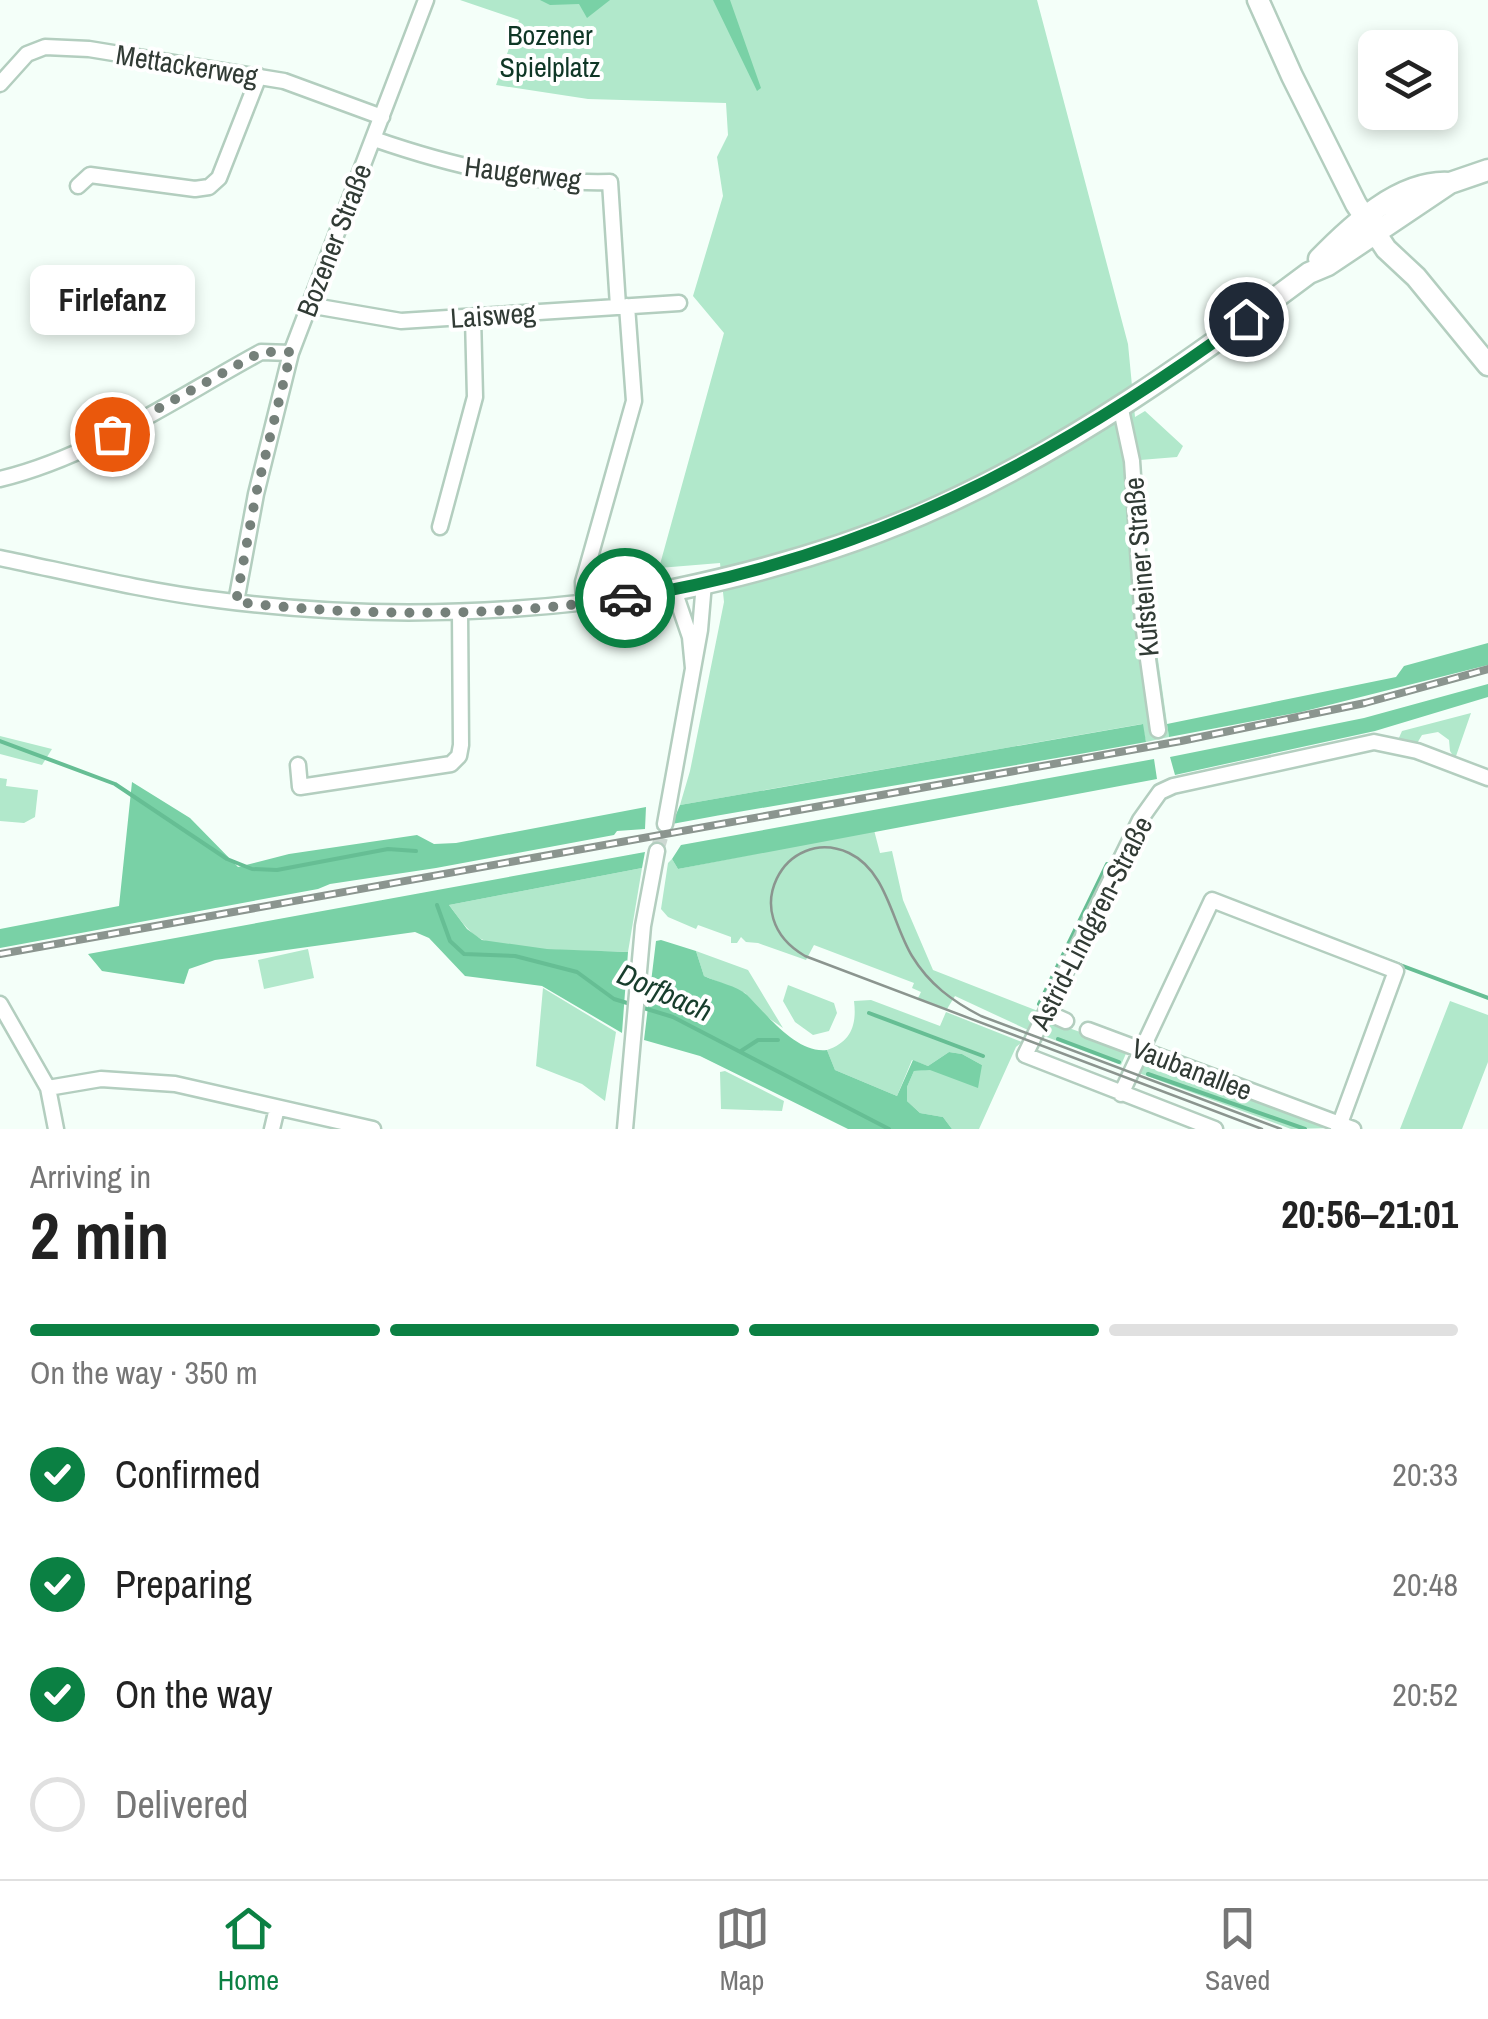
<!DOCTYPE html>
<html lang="en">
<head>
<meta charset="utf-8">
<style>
	:root { --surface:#fff; --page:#f6f6f6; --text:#222; --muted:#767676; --line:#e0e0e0; --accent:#0b8043 }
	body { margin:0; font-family:"Archivo Narrow",sans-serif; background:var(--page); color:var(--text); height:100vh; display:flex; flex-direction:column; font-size:38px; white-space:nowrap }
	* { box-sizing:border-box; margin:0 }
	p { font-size:32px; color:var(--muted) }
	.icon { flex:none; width:55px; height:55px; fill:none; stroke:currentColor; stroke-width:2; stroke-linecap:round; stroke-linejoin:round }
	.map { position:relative; height:1129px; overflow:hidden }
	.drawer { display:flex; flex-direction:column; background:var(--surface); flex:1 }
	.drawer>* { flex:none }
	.buttons { position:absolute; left:1358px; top:30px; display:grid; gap:20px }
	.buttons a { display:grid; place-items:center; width:100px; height:100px; border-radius:15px; background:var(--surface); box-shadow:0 5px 15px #0003; font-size:50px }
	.pin { position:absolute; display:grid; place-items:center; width:85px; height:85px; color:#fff; margin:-42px; border:5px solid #fff; border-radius:50%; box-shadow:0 2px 10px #0007 }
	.courier { position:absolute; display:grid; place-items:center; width:100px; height:100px; margin:-50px; border:8px solid #0b8043; border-radius:50%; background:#fff; color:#222; box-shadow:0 2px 12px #0007 }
	.bubble { position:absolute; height:70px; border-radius:15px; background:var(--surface); box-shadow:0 5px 15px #0003; font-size:32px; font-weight:700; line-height:70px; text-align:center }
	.overview em { font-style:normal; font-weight:700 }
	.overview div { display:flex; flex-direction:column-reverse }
	.overview { display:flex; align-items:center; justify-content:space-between; height:170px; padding:0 30px }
	h1 { font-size:65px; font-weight:700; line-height:75px }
	.bar { display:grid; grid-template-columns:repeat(4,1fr); gap:15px 10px; align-content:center; height:120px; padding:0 30px }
	.bar i { height:12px; border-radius:8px; background:var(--line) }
	.bar .on { background:var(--accent) }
	.bar p { grid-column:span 4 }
	ol { padding:0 30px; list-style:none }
	li { display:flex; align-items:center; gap:30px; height:110px }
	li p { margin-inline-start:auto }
	li .icon { padding:10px; border-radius:50%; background:var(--accent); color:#fff; stroke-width:4 }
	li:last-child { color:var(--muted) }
	li i { width:55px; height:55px; border:5px solid var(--line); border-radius:50% }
	.dock { display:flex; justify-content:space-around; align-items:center; height:140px; border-top:2px solid var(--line); background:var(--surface); font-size:28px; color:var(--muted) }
	.dock a { display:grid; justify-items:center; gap:5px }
	.dock .on { color:var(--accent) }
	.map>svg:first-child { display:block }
	.green { fill:#b1e8cb }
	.forest { fill:#79d1a6 }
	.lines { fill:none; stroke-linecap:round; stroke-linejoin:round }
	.stream { stroke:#66be94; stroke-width:4 }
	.street-tunnel { stroke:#cdd8d2; stroke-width:14; stroke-dasharray:14 7; stroke-linecap:butt }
	.street-casing { stroke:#b3cebf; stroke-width:19 }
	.secondary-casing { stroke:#b3cebf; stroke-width:25 }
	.street { stroke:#fff; stroke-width:14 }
	.secondary { stroke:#fff; stroke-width:20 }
	.tram { stroke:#8b958f; stroke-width:2.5 }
	.rail-casing { stroke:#8b958f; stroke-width:8 }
	.rail { stroke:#fff; stroke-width:4; stroke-dasharray:11; stroke-linecap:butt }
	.done { stroke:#75807a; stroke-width:10; stroke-dasharray:0 18 }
	.route { stroke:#0b8043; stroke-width:12 }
	.labels { text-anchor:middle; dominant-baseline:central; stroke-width:8; stroke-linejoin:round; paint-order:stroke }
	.park-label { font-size:28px; fill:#0f3726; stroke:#fff }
	.street-label { font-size:28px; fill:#313b35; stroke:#fff }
	.water-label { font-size:30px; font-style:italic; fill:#173d2c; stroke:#fff }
</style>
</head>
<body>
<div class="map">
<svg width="1488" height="1129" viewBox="0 0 1488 1129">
	<rect width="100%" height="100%" fill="#f4fff9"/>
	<path class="green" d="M460 0H1037L1128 344 1135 417 1145 411 1183 446 1177 457 1140 460 1150 603 1169 737 1146 742 1142 724 680 805 690 771 724 602 720 563 659 568 724 333 693 296 723 196 717 157 728 135 726 103 588 99 496 85 519 20Z
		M1471 713 1455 759 1450 751 1449 740 1438 732 1422 735 1416 745 1398 740 1402 731Z
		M0 736 52 749 42 765 0 754Z
		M0 778 7 779 6 786 38 790 35 817 24 823 0 821Z
		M874 830 880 853 892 851 903 900 933 970 1038 1011 1028 1030 955 996 947 1009 918 998 921 992 912 988 914 983 814 945 806 960 758 943 746 942 741 937 737 943H731V937L698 925 696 929 668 917 661 909 668 863 672 859 678 869Z
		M642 868 628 952C597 951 504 951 481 939 467 932 458 916 449 905Z
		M308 949 314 978 264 989 258 960Z
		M696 951 748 970 783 1028 757 1010 745 993 704 976Z
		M788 985 834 1003 837 1013 829 1031 813 1035 795 1022 783 1001Z
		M543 988 616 1032 605 1101 582 1084 536 1066Z
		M871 1000 940 1026 946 1012 1022 1042 1016 1047 979 1129H952L943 1117 920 1113 907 1101V1087L914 1071 982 1065 962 1054 949 1052 928 1066 912 1060 897 1096 835 1070 827 1050C851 1042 857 1025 854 1001Z
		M1450 1001 1488 1015V1062L1462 1129H1400Z
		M1052 1022 1128 1049 1121 1065 1044 1036Z
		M1144 1056 1331 1128 1291 1129 1136 1072Z
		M725 1071 784 1101 782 1111 721 1109 720 1072Z"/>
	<path class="forest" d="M540 0H610L587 18 579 4 550 5Z
		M713 0H730L761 88 757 91Z
		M1488 643V665L1301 712 1169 737 1167 724 1396 677 1404 666Z
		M1488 684V697L1375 731 1175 775 1170 757 1364 718Z
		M1143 724 1146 742C989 771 829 795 672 824L680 805Z
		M1154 759 1157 779 678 869 672 859 681 845Z
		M132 782 190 818 238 867 289 854 417 835 434 844 456 843 646 807 645 829 617 831 614 835 436 868 330 884 318 889 0 948V929L119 906Z
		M645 852 642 868 449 905 467 929 482 940 547 949 628 952 622 1033 542 986 465 976 429 938 415 932 215 960 189 969 184 984 102 971 88 954Z
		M661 940 696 951 704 976C717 982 737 986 747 995 767 1015 797 1054 827 1050L835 1070 897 1096 913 1060 928 1066 949 1052 962 1054 982 1065 978 1088 930 1070 914 1071 907 1087V1101L920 1113 943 1117 952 1129H848L700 1056 644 1040 656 941Z"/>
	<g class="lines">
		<path class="stream" d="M0 741 115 784 227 859 252 869 277 870 388 849 416 851
			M437 905 450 941 464 954 515 956 577 972 614 999 673 1017 889 1129
			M1352 947 1488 998
			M1039 1004 1107 864
			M869 1013 983 1056
			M1058 1039 1119 1062
			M741 1051 758 1040H778
			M1148 1074 1305 1129"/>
		<path class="street-tunnel" d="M657 851 665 824"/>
		<defs>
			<path id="street" d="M0 84 27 54 45 47 89 49 284 81 382 117
				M374 139C452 166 528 184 610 182L618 306
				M78 186 90 175 195 189 209 187 219 178 259 76
				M308 305 401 321 679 303
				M1120 405 1132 461 1143 624 1158 730
				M0 479C92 457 178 397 261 352L291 353
				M440 527 475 397 473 317
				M0 558C72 573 144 591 218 600 369 620 523 615 674 590L690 637 693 668
				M236 602 256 494 291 353 426 0
				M584 604 583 582 634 401 627 306
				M298 765 300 787 451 764 459 756 461 745 460 612
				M665 824 700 630 704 583
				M0 1004 48 1088 56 1129
				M1046 1012 1066 1021
				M1088 1030 1353 1129
				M48 1088 101 1079 175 1084 373 1129
				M1121 1094 1212 900 1396 971 1338 1129
				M272 1129 277 1108
				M625 1129 643 926 657 851
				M1215 1129 1025 1055 1140 820 1160 792 1173 786 1374 742 1417 751 1488 778"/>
			<path id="secondary" d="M1258 0 1292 76 1356 204 1386 249 1416 277 1488 365
				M1319 259C1351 226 1400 180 1449 183
				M674 590C765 571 858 544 942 505 1074 445 1194 359 1309 273L1328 265 1450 183 1488 170"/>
		</defs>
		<use href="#street" class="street-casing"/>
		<use href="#secondary" class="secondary-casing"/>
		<use href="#street" class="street"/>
		<use href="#secondary" class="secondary"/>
		<path class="tram" d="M1262 1129 805 956C735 916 785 824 849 853 887 871 892 923 912 956 929 984 952 1001 981 1016L1281 1129"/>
		<defs>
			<path id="rail" d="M0 954 1181 741 1365 703 1488 669"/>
		</defs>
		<use href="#rail" class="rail-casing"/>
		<use href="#rail" class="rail"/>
	</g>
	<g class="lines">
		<path class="done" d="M112 434 261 352H291L256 494 236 602C364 617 497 617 625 598"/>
		<path class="route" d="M625 598C865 560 1052 461 1246 319"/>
	</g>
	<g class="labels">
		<g class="park-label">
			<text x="550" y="35">Bozener<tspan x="550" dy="32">Spielplatz</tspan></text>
		</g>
		<g class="street-label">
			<text transform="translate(187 65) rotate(9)">Mettackerweg</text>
			<text transform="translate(523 173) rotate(7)">Haugerweg</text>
			<text transform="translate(334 240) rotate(-69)">Bozener Straße</text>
			<text transform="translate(493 315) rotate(-4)">Laisweg</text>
			<text transform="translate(1141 567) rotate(-95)">Kufsteiner Straße</text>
			<text transform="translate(1091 923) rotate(-63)">Astrid-Lindgren-Straße</text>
			<text transform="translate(1192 1069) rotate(21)">Vaubanallee</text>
		</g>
		<g class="water-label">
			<text transform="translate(665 992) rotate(24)">Dorfbach</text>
		</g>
	</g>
</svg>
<div class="buttons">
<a><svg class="icon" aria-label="layers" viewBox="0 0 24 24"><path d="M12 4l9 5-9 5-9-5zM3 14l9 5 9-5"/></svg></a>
</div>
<div class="pin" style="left:112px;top:434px;background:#ea580c"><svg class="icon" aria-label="bag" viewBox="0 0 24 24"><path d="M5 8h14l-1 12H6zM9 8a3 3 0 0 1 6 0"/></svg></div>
<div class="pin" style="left:1246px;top:319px;background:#1f2937"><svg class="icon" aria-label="home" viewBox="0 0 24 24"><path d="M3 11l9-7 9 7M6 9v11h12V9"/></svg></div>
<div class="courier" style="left:625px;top:598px"><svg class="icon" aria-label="car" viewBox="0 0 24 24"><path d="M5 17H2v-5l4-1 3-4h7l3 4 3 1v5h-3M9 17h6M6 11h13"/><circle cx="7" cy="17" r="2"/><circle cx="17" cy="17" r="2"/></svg></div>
<div class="bubble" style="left:30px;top:265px;width:165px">Firlefanz</div>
</div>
<section class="drawer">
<div class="overview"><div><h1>2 min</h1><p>Arriving in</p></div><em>20:56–21:01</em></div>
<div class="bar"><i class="on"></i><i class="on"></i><i class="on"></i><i></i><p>On the way · 350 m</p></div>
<ol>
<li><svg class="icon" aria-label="check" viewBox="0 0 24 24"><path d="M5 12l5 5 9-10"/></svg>Confirmed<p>20:33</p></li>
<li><svg class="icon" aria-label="check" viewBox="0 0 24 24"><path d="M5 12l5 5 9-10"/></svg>Preparing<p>20:48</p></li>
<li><svg class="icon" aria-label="check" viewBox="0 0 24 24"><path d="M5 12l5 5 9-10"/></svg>On the way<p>20:52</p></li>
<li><i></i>Delivered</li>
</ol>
</section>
<nav class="dock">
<a class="on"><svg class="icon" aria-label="home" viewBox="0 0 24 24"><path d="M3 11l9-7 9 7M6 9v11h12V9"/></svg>Home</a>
<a><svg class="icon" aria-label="map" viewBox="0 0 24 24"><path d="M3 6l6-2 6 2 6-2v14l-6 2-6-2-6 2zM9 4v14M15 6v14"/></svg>Map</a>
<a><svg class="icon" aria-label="saved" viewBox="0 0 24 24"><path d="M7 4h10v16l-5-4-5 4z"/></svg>Saved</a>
</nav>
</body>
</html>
